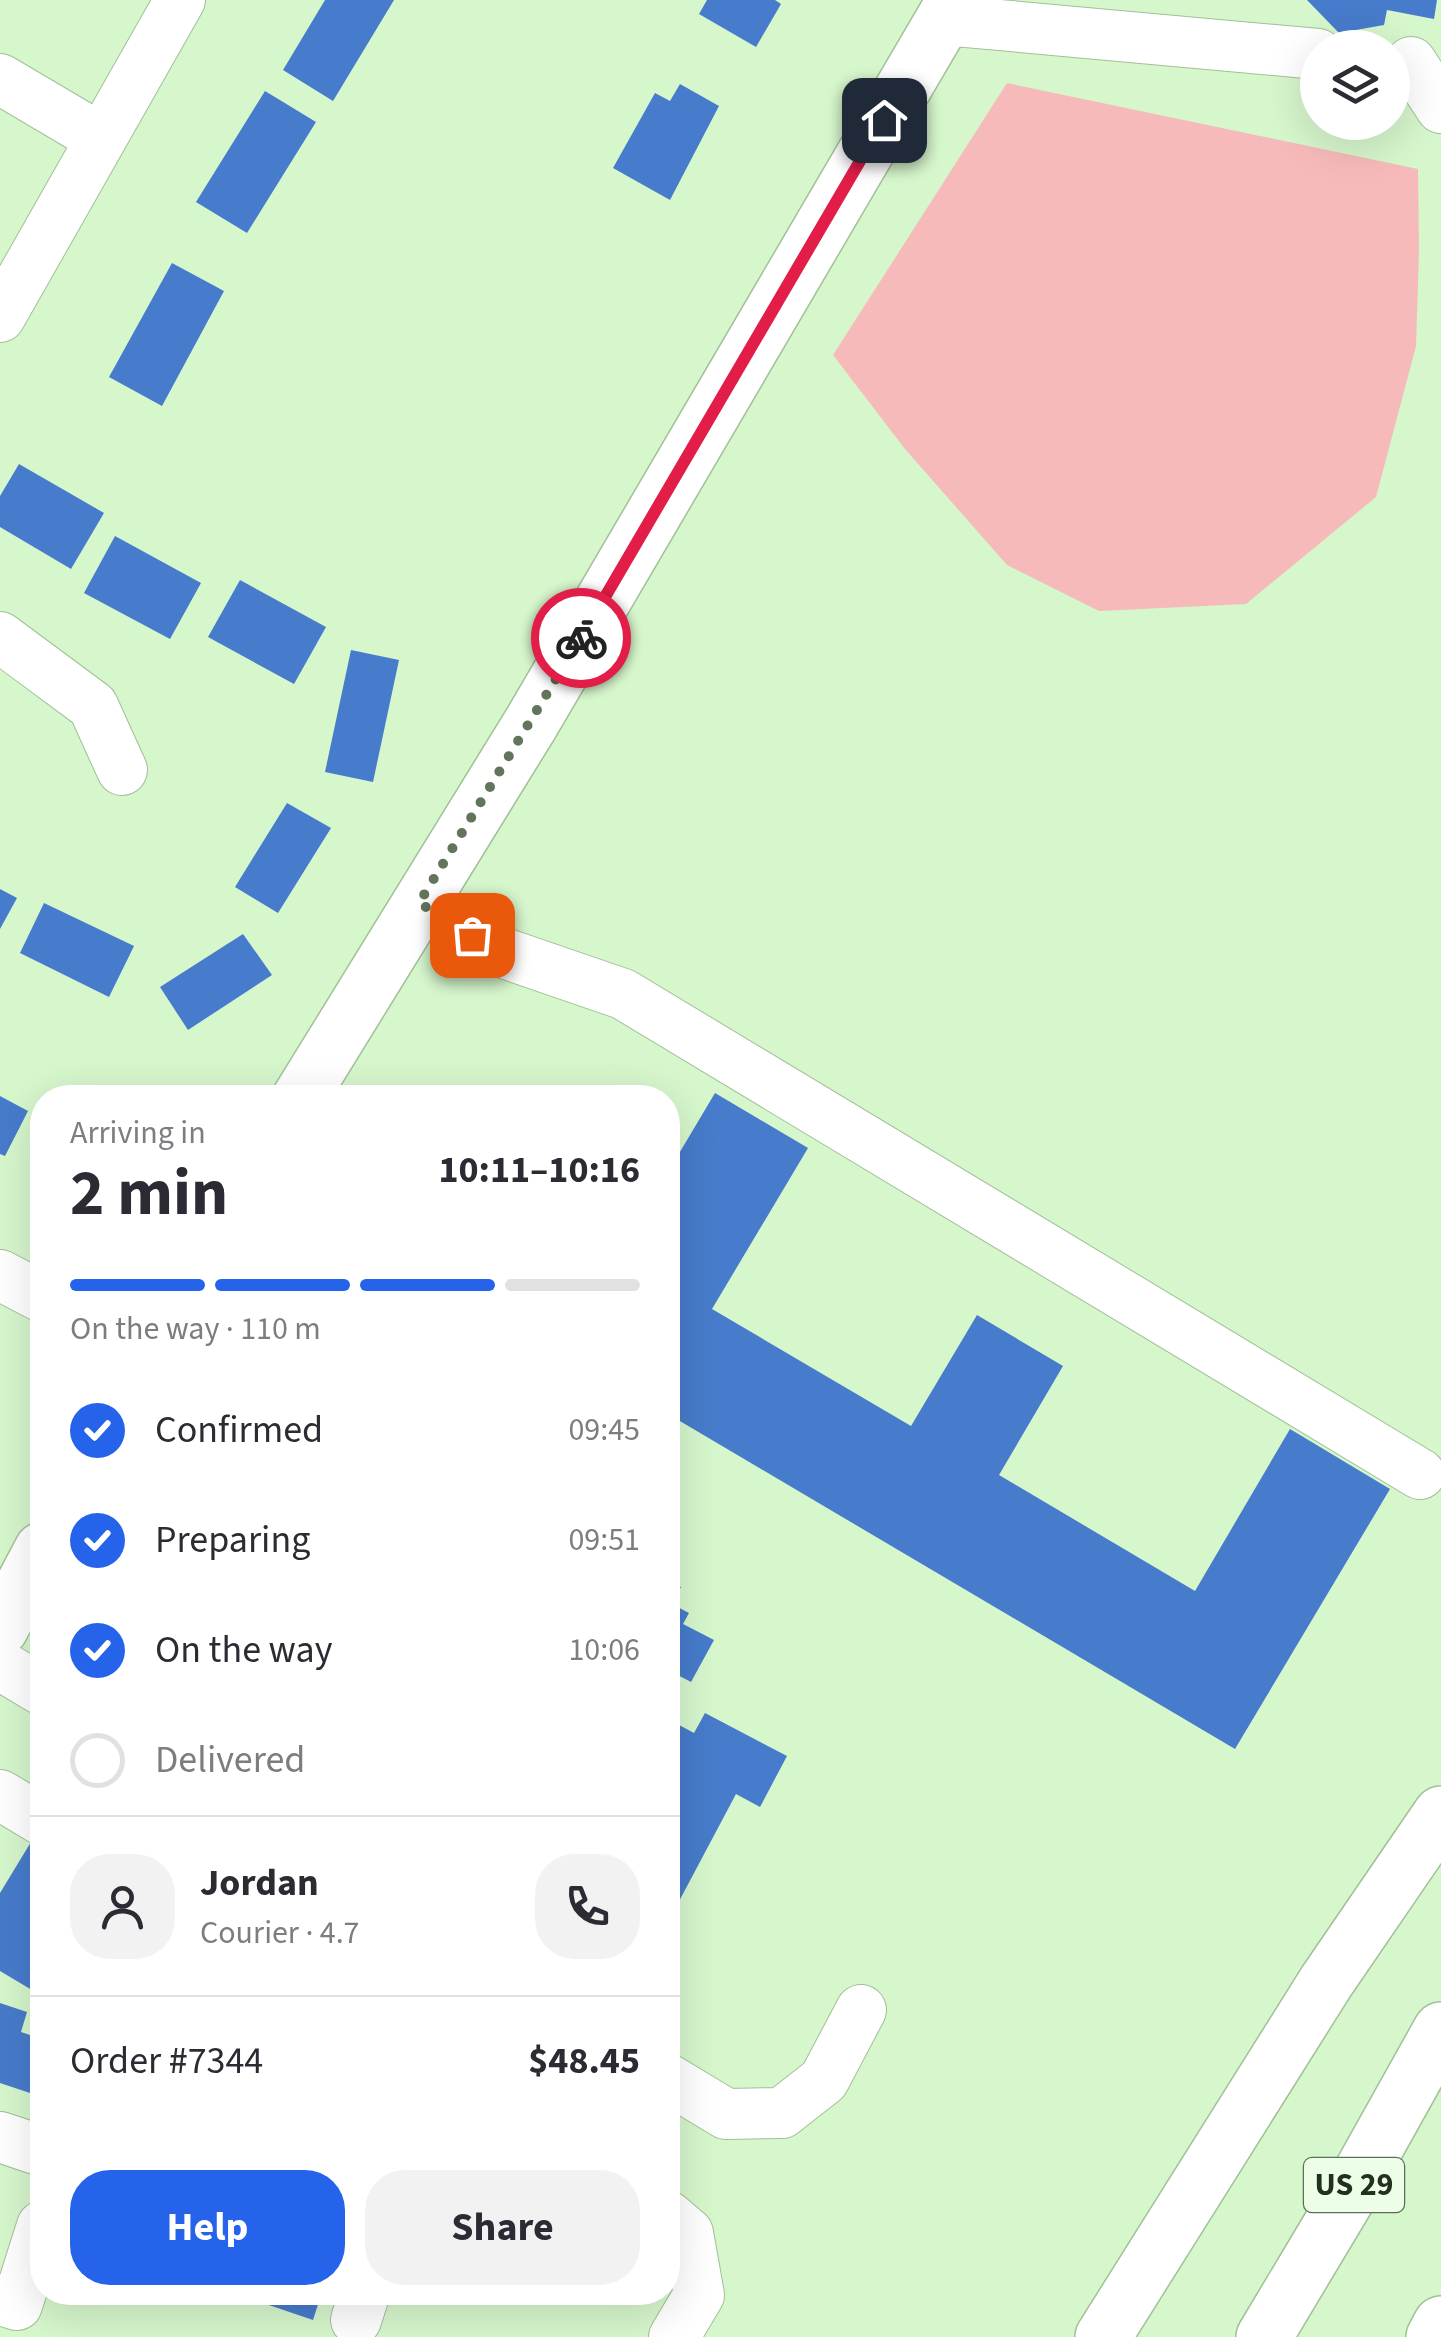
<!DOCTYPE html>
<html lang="en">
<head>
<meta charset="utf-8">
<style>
	:root { --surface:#fff; --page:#f2f2f3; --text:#2b2b33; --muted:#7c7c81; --line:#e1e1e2; --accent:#2563eb }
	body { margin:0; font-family:"Source Sans 3",sans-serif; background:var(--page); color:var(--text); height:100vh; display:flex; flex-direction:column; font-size:38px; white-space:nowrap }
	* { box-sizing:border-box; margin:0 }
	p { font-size:32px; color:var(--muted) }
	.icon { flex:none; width:55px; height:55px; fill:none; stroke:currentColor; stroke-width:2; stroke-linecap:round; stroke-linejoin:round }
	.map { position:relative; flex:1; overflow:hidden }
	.panel { position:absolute; left:30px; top:1085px; width:650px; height:1220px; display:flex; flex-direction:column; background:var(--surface); border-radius:40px; box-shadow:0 10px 40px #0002 }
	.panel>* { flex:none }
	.tools { position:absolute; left:1300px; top:30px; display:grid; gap:20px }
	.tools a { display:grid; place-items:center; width:110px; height:110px; border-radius:50%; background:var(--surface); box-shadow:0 10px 40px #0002; font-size:50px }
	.pin { position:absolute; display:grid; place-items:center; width:85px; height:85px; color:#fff; margin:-42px; border-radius:20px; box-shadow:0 5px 15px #0006 }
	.courier { position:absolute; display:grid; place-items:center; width:100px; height:100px; margin:-50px; border:8px solid #e11d48; border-radius:50%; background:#fff; color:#222; box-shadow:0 2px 12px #0007 }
	.summary em { font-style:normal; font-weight:700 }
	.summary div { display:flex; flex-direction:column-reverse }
	.summary { display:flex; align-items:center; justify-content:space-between; height:170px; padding:0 40px }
	h1 { font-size:65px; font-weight:700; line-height:75px }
	.bar { display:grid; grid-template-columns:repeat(4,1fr); gap:15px 10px; align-content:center; height:120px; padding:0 40px }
	.bar i { height:12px; border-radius:8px; background:var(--line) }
	.bar .selected { background:var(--accent) }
	.bar p { grid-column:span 4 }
	.line { display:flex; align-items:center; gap:25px; padding:0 40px; border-top:2px solid var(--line) }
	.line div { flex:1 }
	.round { display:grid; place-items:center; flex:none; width:105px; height:105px; border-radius:40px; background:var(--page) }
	ol { padding:0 40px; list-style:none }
	li { display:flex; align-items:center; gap:30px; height:110px }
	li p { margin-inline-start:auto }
	li .icon { padding:10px; border-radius:50%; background:var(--accent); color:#fff; stroke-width:4 }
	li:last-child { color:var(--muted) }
	li i { width:55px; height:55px; border:5px solid var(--line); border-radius:50% }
	.cta { display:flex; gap:20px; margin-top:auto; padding:20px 40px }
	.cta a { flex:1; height:115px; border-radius:40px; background:var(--accent); color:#fff; font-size:40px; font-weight:700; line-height:115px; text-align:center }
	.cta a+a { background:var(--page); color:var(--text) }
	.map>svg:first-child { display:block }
	.green { fill:#f7baba }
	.building { fill:#477bcb }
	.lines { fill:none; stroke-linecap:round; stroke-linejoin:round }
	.minor-casing { stroke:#a1c098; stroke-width:52 }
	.major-casing { stroke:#a1c098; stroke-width:58 }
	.highway-casing { stroke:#a1c098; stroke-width:58 }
	.minor { stroke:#fff; stroke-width:50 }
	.major { stroke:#fff; stroke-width:55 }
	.highway { stroke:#fff; stroke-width:55 }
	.done { stroke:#62755c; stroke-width:10; stroke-dasharray:0 18 }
	.route { stroke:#e11d48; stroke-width:12 }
	.labels { text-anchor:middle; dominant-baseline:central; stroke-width:8; stroke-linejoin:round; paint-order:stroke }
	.shield { fill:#ecffe6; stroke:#5f6d5b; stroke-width:2.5 }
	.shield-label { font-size:32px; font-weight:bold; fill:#232f1f }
</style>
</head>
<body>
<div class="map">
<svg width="1441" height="2337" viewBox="0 0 1441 2337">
	<rect width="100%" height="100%" fill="#d6f6cc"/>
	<path class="green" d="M1007 83 1418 169 1419 252 1416 346 1376 497 1246 604 1099 611 1007 565 905 449 833 355Z"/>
	<path class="building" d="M325 0H394L333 101 283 70Z
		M707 0H775L781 4 756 47 699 14Z
		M1307 0H1437L1434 19 1387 10 1384 25 1339 33Z
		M680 84 719 106 670 200 613 168 655 93 670 101Z
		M265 91 316 122 247 233 196 202Z
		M172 263 224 291 162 406 109 377Z
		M19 464 104 513 71 569 0 527V496Z
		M115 536 201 583 170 639 84 593Z
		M240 580 326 627 294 684 208 637Z
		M351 650 399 660 373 782 325 772Z
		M287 803 331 828 278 913 235 887Z
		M0 889 17 898 0 929Z
		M44 903 134 946 109 997 20 953Z
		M243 934 272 975 188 1030 160 987Z
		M715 1093 808 1148 712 1309 911 1426 977 1315 1063 1366 999 1475 1195 1591 1290 1429 1390 1489 1235 1749 668 1414V1172Z
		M0 1096 28 1111 5 1156 0 1154Z
		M668 1580 681 1587 672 1604 689 1613 683 1624 714 1640 691 1682 668 1670Z
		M705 1713 787 1756 760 1807 736 1794 668 1922V1719L694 1733Z
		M31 1842 42 1848V1996L0 1971V1893Z
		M0 2003 27 2012 21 2032 42 2039V2097L0 2083Z
		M230 2292H322L313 2320Z"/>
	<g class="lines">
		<defs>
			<path id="minor" d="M944 20 1318 54
				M1411 62 1441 108
				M0 79 100 138
				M0 317 180 0
				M0 637 93 706 122 770
				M419 903 498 951 623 994 1420 1474
				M0 1275 42 1297
				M0 1665 42 1690
				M0 1795 42 1820
				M668 2079 726 2114 782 2113 824 2080 861 2010
				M0 2137 42 2151
				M668 2216 688 2233 699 2295 674 2337
				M0 2300 17 2305 42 2226
				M356 2320 365 2292"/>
			<path id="major" d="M300 1098 530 725 955 0
				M0 1629 42 1550"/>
			<path id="highway" d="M1103 2337 1326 1982 1441 1814
				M1264 2337 1346 2200 1441 2030
				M1434 2337 1441 2324"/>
		</defs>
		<use href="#minor" class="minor-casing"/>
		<use href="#major" class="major-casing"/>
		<use href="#highway" class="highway-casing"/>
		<use href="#minor" class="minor"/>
		<use href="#major" class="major"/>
		<use href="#highway" class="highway"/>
	</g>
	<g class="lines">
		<path class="done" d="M472 935 419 903 581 638"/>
		<path class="route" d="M581 638 884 120"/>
	</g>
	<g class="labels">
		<rect class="shield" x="1304" y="2158" width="100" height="54" rx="8"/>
		<g class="shield-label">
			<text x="1354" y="2185">US 29</text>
		</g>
	</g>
</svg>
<div class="tools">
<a><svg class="icon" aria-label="layers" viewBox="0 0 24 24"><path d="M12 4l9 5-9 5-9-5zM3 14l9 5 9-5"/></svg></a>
</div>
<div class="pin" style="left:472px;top:935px;background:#ea580c"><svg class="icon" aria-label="bag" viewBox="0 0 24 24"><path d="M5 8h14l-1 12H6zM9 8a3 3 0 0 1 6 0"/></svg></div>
<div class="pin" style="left:884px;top:120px;background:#1f2937"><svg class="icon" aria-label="home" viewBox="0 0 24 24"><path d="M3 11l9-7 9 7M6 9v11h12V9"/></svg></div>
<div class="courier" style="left:581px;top:638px"><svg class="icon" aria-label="bike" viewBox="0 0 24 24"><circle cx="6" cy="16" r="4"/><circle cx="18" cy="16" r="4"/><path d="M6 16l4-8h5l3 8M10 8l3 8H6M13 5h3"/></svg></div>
<section class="panel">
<div class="summary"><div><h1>2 min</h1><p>Arriving in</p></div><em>10:11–10:16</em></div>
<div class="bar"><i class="selected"></i><i class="selected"></i><i class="selected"></i><i></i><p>On the way · 110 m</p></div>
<ol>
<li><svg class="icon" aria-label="check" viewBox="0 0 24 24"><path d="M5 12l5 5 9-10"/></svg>Confirmed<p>09:45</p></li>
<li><svg class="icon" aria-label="check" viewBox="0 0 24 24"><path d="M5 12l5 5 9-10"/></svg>Preparing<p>09:51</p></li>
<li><svg class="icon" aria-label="check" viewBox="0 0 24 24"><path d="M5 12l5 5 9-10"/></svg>On the way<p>10:06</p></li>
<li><i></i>Delivered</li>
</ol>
<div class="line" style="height:180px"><a class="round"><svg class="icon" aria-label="person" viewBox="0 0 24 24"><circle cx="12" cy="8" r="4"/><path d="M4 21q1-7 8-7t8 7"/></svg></a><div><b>Jordan</b><p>Courier · 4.7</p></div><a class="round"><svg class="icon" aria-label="phone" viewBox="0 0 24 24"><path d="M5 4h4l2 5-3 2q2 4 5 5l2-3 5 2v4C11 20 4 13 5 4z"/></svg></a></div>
<div class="line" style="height:130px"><div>Order #7344</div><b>$48.45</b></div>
<div class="cta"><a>Help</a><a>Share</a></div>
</section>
</div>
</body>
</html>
